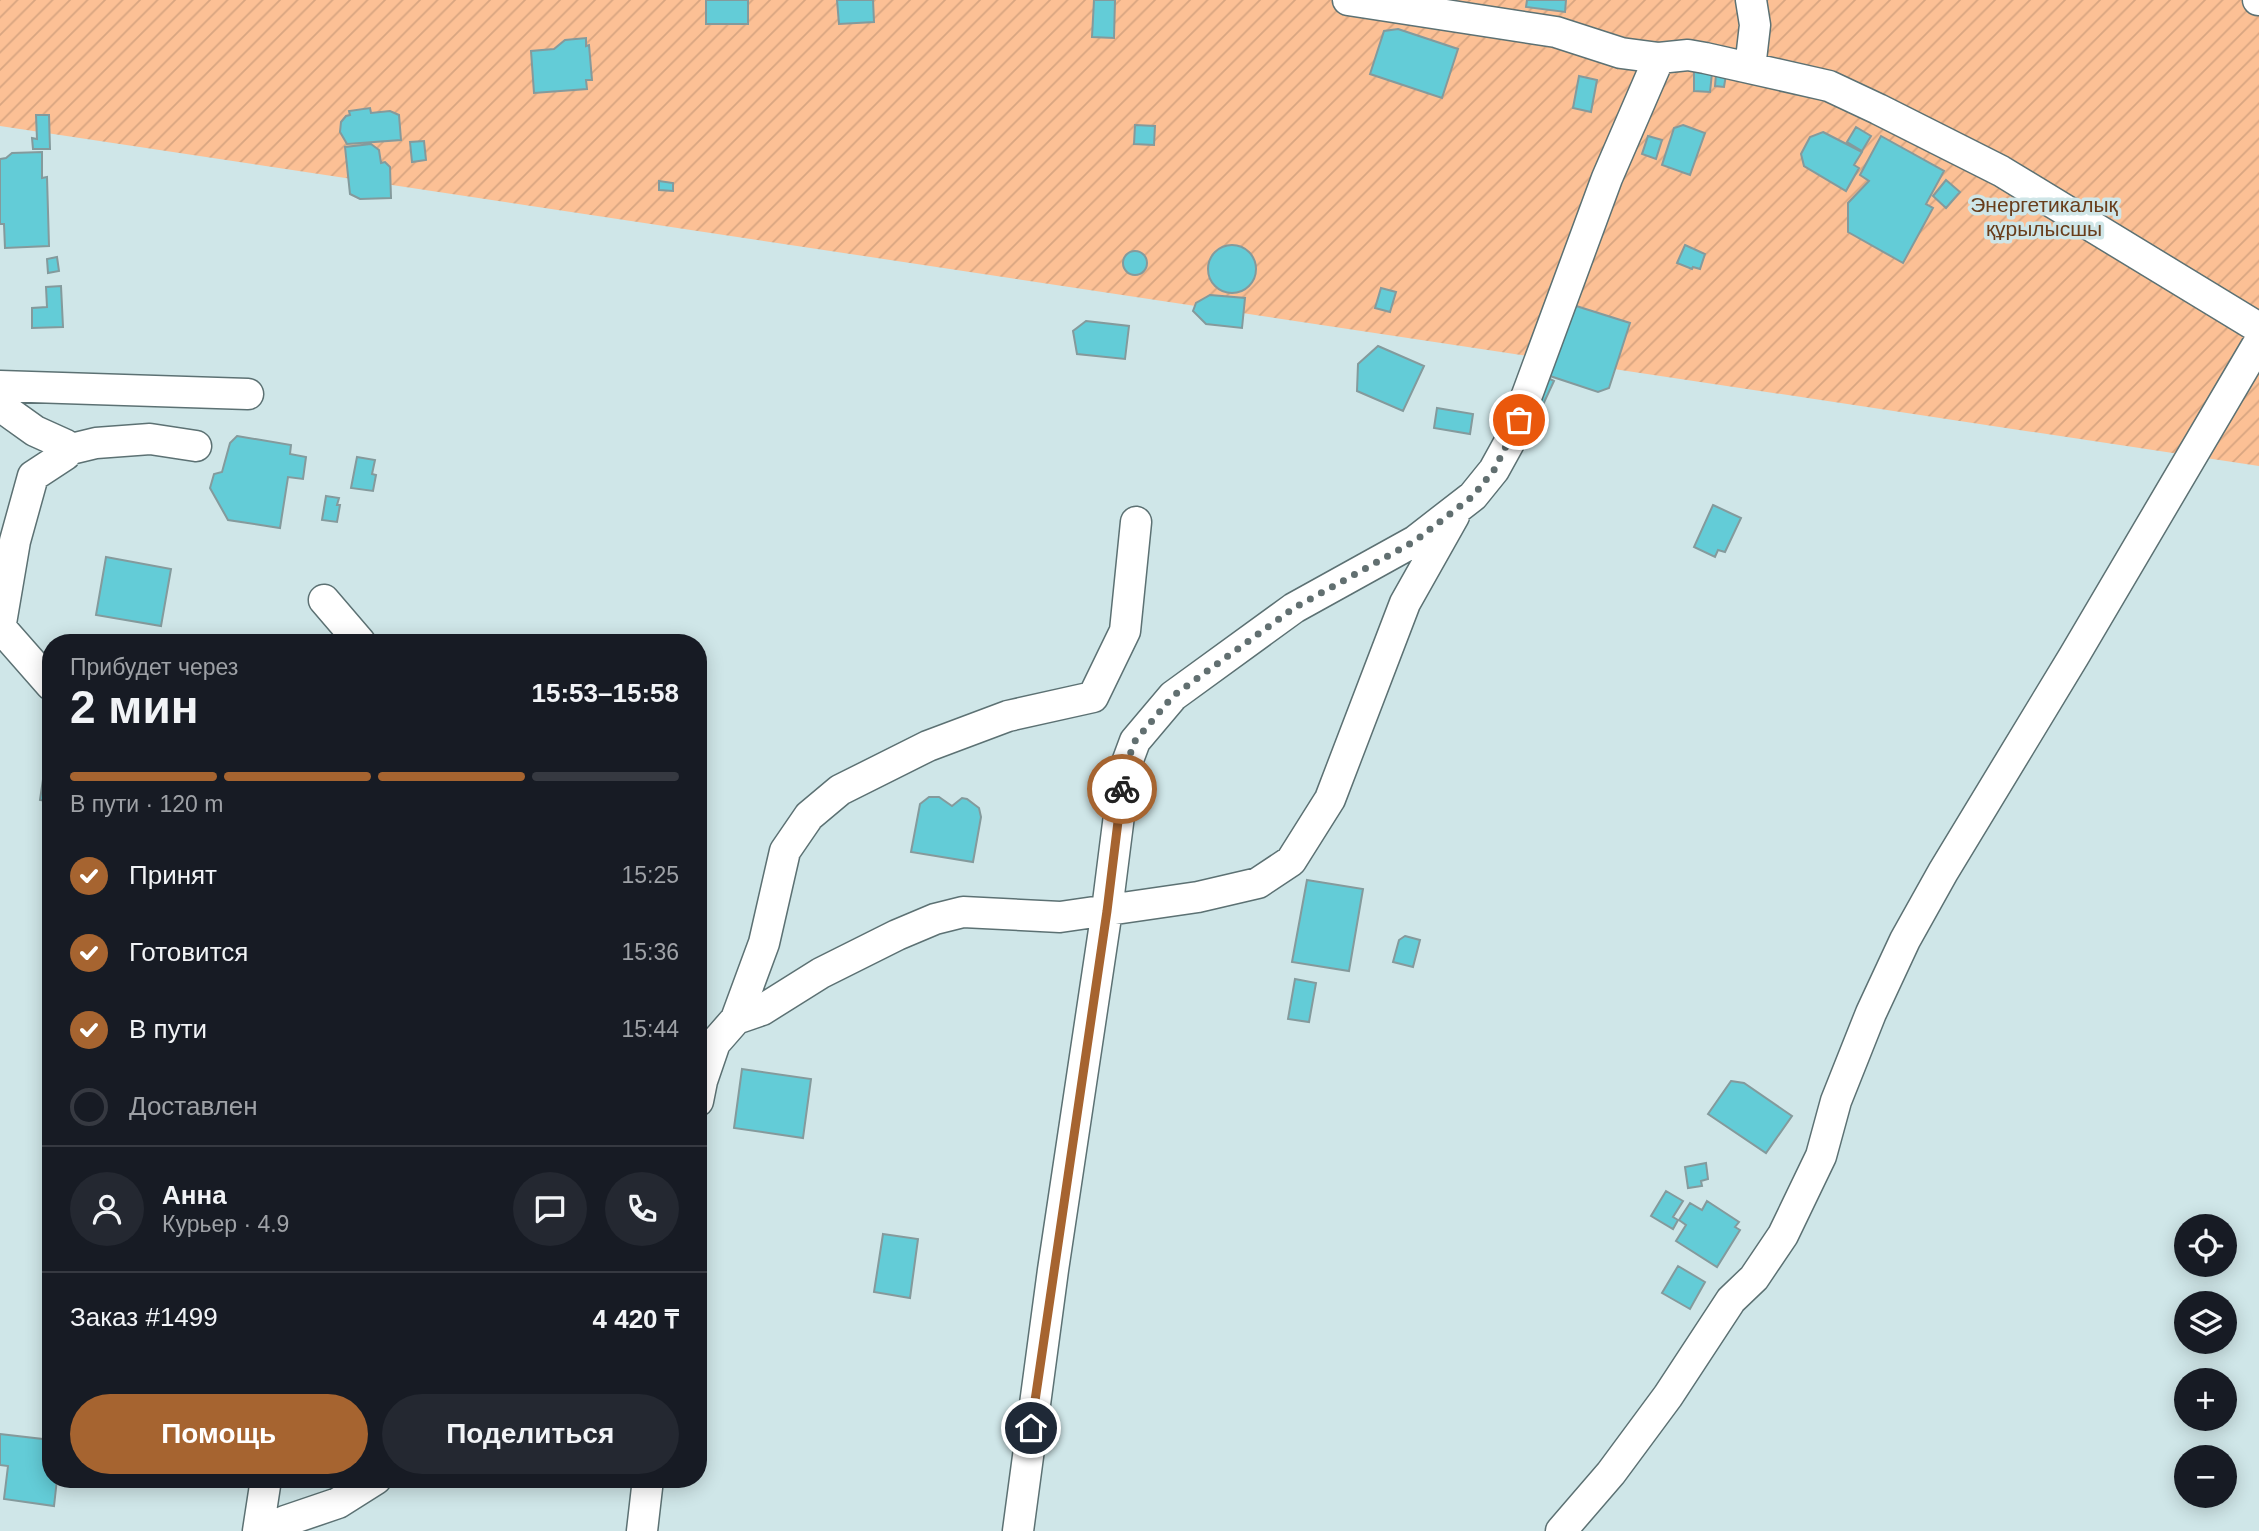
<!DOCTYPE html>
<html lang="ru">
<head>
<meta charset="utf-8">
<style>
	:root { --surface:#171b24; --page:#242831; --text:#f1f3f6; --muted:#9ea1a6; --line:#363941; --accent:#a66430 }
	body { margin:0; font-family:Arial,sans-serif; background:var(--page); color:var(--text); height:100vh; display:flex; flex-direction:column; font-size:26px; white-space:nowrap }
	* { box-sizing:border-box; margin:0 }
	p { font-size:23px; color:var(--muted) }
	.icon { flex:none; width:38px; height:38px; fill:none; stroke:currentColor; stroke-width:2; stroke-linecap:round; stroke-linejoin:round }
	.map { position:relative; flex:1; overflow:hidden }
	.sheet { position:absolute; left:42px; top:634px; width:665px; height:854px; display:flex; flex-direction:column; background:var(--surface); border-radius:28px; box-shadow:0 4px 18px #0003 }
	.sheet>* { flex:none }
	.fabs { position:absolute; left:2174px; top:1214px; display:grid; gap:14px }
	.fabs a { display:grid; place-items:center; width:63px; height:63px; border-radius:50%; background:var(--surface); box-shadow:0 4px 18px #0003; font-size:35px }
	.pin { position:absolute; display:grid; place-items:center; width:60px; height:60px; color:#fff; margin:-30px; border:4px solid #fff; border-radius:50%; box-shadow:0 2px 7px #0007 }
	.courier { position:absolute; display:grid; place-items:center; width:70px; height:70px; margin:-35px; border:5px solid #a66430; border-radius:50%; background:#fff; color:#222; box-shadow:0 2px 9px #0007 }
	.head em { font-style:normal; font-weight:700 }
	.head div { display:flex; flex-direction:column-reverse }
	.head { display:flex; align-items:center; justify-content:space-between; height:119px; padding:0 28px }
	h1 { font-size:46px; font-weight:700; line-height:52px }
	.bar { display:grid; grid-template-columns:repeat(4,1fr); gap:10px 7px; align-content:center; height:84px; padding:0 28px }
	.bar i { height:9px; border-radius:5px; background:var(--line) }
	.bar .on { background:var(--accent) }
	.bar p { grid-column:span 4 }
	.line { display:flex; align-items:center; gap:18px; padding:0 28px; border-top:2px solid var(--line) }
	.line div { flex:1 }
	.round { display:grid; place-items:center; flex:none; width:74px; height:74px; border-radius:37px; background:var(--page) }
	ol { padding:0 28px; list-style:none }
	li { display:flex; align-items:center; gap:21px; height:77px }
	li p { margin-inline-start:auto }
	li .icon { padding:7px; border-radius:50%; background:var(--accent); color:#fff; stroke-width:4 }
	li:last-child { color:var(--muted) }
	li i { width:38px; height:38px; border:4px solid var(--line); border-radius:50% }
	.action { display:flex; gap:14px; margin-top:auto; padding:14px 28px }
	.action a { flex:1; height:80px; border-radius:42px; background:var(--accent); color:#fff; font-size:28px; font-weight:700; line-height:80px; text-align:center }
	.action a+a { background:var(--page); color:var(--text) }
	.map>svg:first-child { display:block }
	.garden { fill:url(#garden-furrows) }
	.building { fill:#63ccd7; stroke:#849a9c; stroke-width:2 }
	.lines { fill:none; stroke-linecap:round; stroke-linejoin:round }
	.street-casing { stroke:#5c7173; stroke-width:33 }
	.street { stroke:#fff; stroke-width:30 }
	.done { stroke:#616f70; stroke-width:7; stroke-dasharray:0 12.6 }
	.route { stroke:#a66430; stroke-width:9 }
	.labels { text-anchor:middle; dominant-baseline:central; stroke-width:7; stroke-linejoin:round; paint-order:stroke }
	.park-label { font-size:21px; fill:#683d1b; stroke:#cfe6e8 }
</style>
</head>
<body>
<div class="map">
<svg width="2259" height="1531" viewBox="0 0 2259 1531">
	<defs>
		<pattern id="garden-furrows" width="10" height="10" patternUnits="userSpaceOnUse" patternTransform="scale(1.75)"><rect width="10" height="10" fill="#fcc095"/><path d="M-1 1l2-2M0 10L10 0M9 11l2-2" fill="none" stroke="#d8a581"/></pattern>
	</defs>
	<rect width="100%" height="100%" fill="#cfe6e8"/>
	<path class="garden" d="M0 0H2259V466L0 126Z"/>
	<path class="building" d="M706 0H748V24H706Z
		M837 0H873L874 22 839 24Z
		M1094 0H1115L1114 38 1092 37Z
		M1527 0H1566L1565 12 1526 7Z
		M1398 29 1458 49 1442 98 1370 74 1384 31Z
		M586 38V46L589 45 592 80H586L587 89 534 93 531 51 554 49 565 40Z
		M1694 70 1712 73 1710 92 1694 91Z
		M1716 74 1726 75 1724 87 1715 86Z
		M1579 76 1597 80 1591 112 1573 108Z
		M370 108 371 113 390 111 399 115 401 140 347 144 340 132 341 122 346 116 350 115 349 111Z
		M36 115H49L50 149H33L32 138 37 139Z
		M1135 125 1155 126 1154 145 1134 144Z
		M1683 125 1705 133 1690 175 1662 165 1674 128Z
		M1856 127 1871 136 1862 151 1847 142Z
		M1823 132 1862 152 1854 165 1859 168 1846 191 1804 166 1801 154 1810 137Z
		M1648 136 1662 140 1656 159 1642 154Z
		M1881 136 1944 171 1926 204 1933 208 1903 263 1848 232V203L1869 181 1860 175Z
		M424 141 426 160 412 162 410 142Z
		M371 144 379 150 381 163 385 162 390 167 391 198 360 199 350 194 345 147Z
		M42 152V178L47 177 49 246 5 248 4 224H0V159L6 158 12 153Z
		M1946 180 1960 192 1946 208 1933 196Z
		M659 181 673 183V191L659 190Z
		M1685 245 1705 254 1700 269 1693 267 1692 269 1677 263Z
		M1208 269a24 24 0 1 1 48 0a24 24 0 1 1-48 0Z
		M1123 263a12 12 0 1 1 24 0a12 12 0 1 1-24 0Z
		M57 257 59 271 48 273 47 259Z
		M61 286 63 327 32 328V308L47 307 46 287Z
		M1381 288 1396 292 1390 312 1375 308Z
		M1210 295 1245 298 1242 328 1206 324 1193 311 1196 303Z
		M1573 305 1630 323 1609 388 1598 392 1550 376Z
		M1086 321 1129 326 1125 359 1077 354 1073 331Z
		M1378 346 1424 366 1403 411 1357 391 1358 364Z
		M1540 374 1554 381 1541 409 1527 403Z
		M1437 408 1473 414 1470 434 1434 428Z
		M237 436 291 445 290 454 306 457 303 479 288 477 280 528 228 520 210 488 214 474 222 472 230 443Z
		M357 457 375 460 372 474 376 475 373 491 351 488Z
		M326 496 339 498 337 505H340L337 522 322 520Z
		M1713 505 1741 518 1725 552 1718 550 1715 557 1694 547Z
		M106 557 171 569 161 626 96 615Z
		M48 745 51 746V802L40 800Z
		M929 797H939L952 806 962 798 967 799 979 808 981 817 973 862 911 852 920 804Z
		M1307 880 1363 889 1349 971 1292 962Z
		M1405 936 1420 940 1413 967 1393 962 1399 940Z
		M1295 979 1316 983 1309 1022 1288 1019Z
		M742 1069 811 1079 803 1138 734 1128Z
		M1731 1081 1744 1083 1792 1116 1766 1153 1708 1114Z
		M1706 1163 1708 1179 1701 1181 1702 1186 1688 1188 1685 1167Z
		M1666 1191 1683 1201 1673 1217 1678 1220 1673 1229 1651 1216Z
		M1707 1201 1739 1222 1735 1227 1740 1230 1717 1267 1676 1241 1686 1225 1679 1220 1690 1203 1702 1210Z
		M883 1234 918 1239 910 1298 874 1292Z
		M1678 1266 1705 1282 1690 1309 1662 1293Z
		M0 1434 51 1440V1479H57L54 1506 4 1499 8 1466 0 1465Z"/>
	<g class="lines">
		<defs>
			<path id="street" d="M1348 0 1556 32 1621 53 1659 58 1688 55 1705 58 1829 86 1878 109 2001 171 2259 328
				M2258 0H2259
				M1750 68 1755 25 1751 0
				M0 386 248 394
				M0 406 35 431 66 445 65 455 33 476 15 541 0 629
				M67 450 96 443 150 439 196 446
				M324 600 360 642
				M0 627 51 685
				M736 1019 762 1010 821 973 897 935 935 919 963 912 1060 917 1198 897 1258 883 1291 861 1330 799 1405 603 1454 516
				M698 1101 702 1081 715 1043 736 1019 764 943 785 851 809 816 840 790 928 746 1008 716 1093 697 1125 631 1136 522
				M258 1531 266 1479
				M272 1531 285 1521 338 1503 376 1479
				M642 1531 648 1479
				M1018 1531 1053 1270 1107 910 1125 768 1135 741 1173 696 1294 608 1415 541 1473 496 1494 470 1510 441 1607 178 1659 58
				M1561 1531 1611 1473 1668 1396 1731 1300 1754 1278 1783 1235 1821 1156 1836 1101 1871 1013 1905 940 1943 872 2074 656 2259 342"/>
		</defs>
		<use href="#street" class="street-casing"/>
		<use href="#street" class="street"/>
	</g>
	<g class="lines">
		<path class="done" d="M1122 789 1125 768 1135 741 1173 696 1294 608 1415 541 1473 496 1494 470 1519 420"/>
		<path class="route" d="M1031 1428 1107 911 1122 789"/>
	</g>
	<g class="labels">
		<g class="park-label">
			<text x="2044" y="204">Энергетикалық<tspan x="2044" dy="24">құрылысшы</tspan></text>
		</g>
	</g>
</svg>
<div class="fabs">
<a><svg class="icon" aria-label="locate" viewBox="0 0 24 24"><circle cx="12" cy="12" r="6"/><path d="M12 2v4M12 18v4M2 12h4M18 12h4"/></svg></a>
<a><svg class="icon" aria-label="layers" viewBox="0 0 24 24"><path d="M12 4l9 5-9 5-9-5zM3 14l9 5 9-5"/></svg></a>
<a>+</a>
<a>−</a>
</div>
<div class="pin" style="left:1519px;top:420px;background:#ea580c"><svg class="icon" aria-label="bag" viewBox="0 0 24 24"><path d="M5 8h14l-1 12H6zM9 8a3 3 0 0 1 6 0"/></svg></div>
<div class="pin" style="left:1031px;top:1428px;background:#1f2937"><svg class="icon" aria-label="home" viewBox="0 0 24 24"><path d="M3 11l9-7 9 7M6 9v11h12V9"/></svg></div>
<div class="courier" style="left:1122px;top:789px"><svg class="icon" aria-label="bike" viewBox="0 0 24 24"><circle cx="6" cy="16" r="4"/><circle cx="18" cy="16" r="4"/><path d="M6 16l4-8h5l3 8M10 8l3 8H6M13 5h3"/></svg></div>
<section class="sheet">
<div class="head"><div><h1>2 мин</h1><p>Прибудет через</p></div><em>15:53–15:58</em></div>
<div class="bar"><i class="on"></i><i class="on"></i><i class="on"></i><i></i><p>В пути · 120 m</p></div>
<ol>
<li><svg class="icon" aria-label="check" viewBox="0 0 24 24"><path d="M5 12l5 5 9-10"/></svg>Принят<p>15:25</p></li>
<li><svg class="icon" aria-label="check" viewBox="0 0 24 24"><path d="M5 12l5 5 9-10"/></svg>Готовится<p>15:36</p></li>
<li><svg class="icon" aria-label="check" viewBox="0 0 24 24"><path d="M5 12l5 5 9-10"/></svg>В пути<p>15:44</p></li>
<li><i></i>Доставлен</li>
</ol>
<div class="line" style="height:126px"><a class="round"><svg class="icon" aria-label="person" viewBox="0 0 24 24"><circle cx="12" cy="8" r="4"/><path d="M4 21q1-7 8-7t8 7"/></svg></a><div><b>Анна</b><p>Курьер · 4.9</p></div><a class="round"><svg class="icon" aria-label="chat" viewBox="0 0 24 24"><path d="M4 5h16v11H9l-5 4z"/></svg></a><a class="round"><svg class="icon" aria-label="phone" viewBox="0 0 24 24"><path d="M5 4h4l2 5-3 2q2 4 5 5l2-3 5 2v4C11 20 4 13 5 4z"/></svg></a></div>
<div class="line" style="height:91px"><div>Заказ #1499</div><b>4 420 ₸</b></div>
<div class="action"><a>Помощь</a><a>Поделиться</a></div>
</section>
</div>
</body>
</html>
